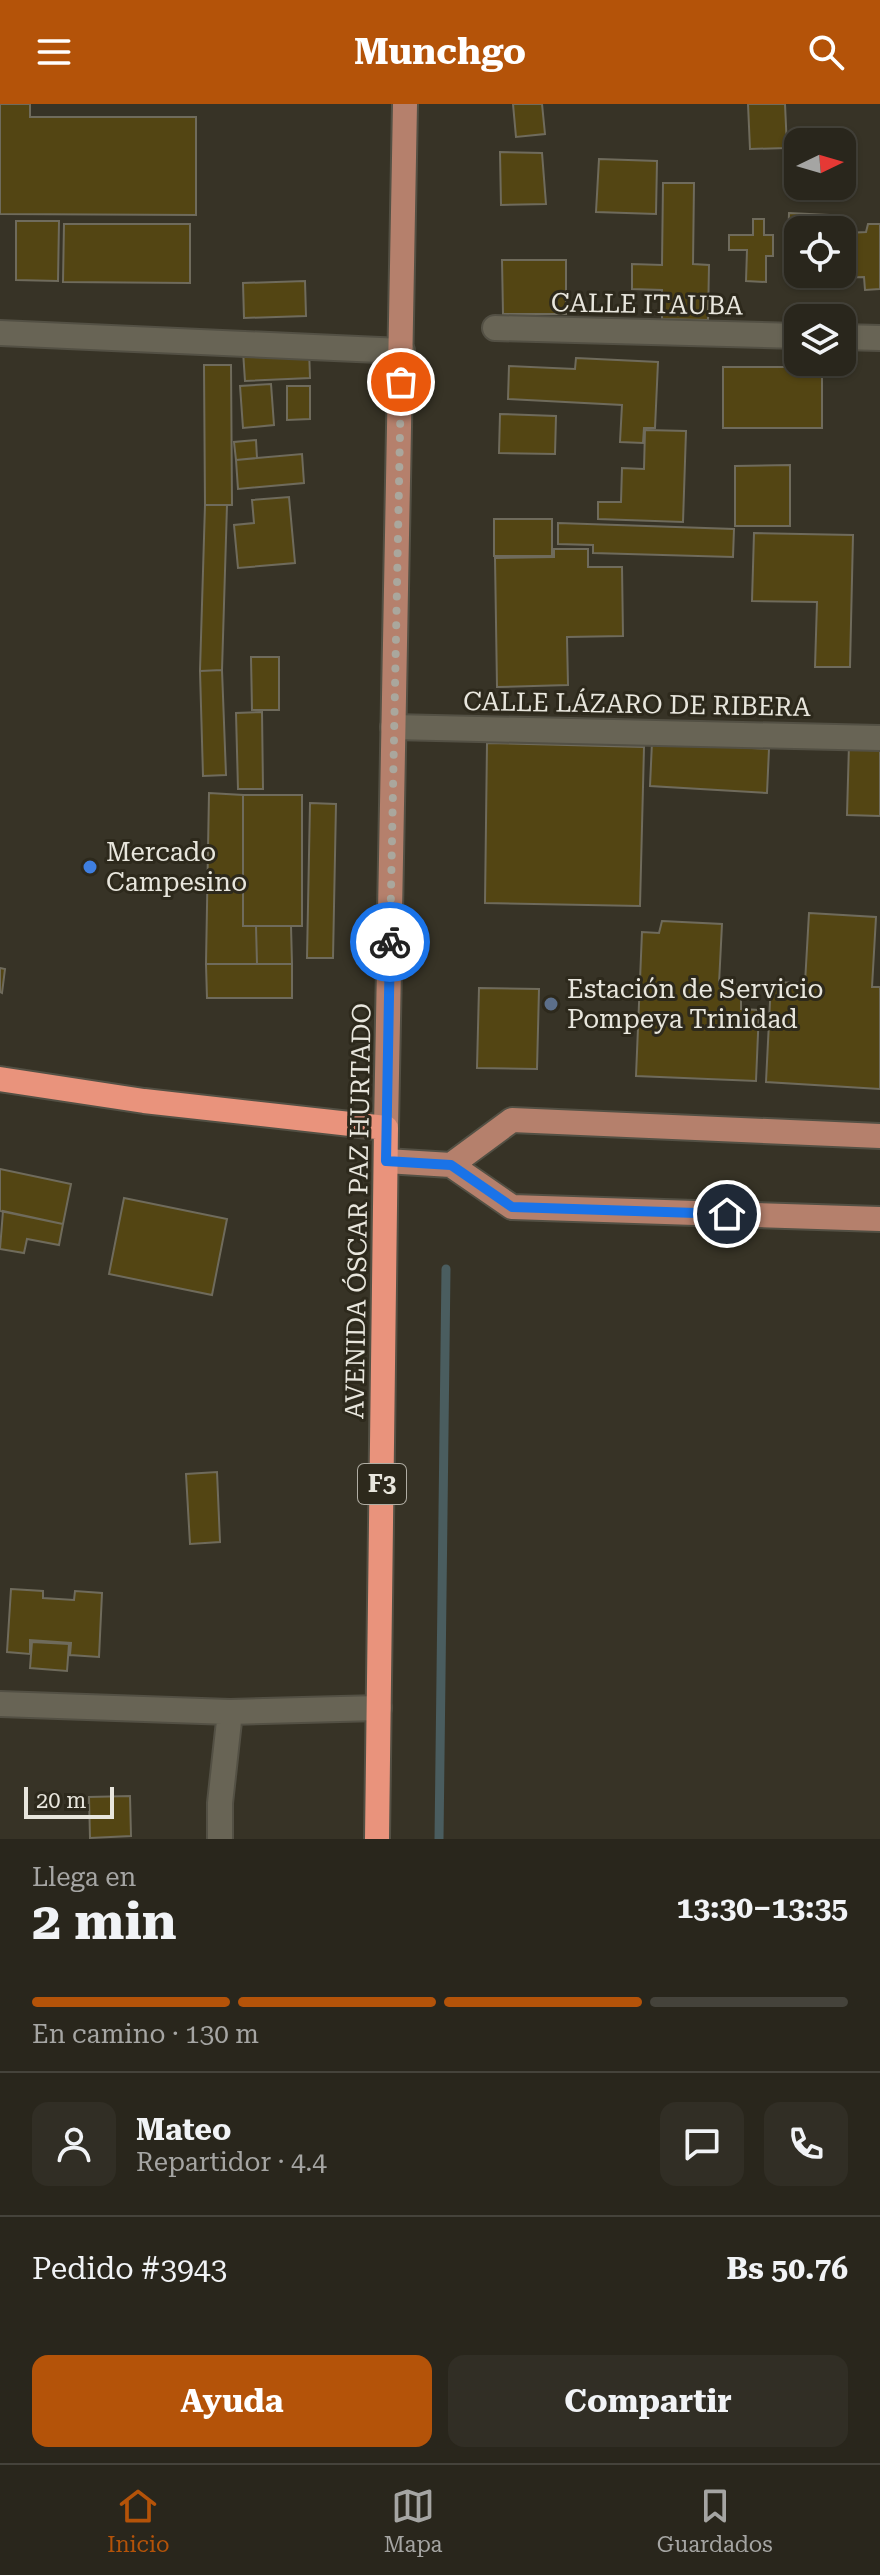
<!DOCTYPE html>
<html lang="es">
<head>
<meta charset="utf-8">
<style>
	:root { --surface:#29261c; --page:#312e25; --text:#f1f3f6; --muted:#a5a5a3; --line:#45433b; --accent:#b45309 }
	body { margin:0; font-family:"Roboto Serif",serif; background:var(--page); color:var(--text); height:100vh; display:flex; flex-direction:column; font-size:30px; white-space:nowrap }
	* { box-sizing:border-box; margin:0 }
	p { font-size:26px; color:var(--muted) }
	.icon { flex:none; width:44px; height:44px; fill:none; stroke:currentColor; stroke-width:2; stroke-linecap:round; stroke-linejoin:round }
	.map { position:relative; height:1735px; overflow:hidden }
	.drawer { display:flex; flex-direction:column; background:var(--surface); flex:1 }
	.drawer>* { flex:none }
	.needle { width:52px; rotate:85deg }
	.controls { position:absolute; left:784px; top:24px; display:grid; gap:16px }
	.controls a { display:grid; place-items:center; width:72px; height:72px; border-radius:16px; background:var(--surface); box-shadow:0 2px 6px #0004,0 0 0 2px var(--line); font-size:40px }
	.scale { position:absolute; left:24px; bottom:20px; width:90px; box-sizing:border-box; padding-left:8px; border:4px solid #e8e6dd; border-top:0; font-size:22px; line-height:28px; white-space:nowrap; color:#e8e6dd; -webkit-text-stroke:6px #2d291c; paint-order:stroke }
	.pin { position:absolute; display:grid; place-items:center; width:68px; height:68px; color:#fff; margin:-34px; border:4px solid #fff; border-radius:50%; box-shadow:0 2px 8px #0007 }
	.courier { position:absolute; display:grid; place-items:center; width:80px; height:80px; margin:-40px; border:6px solid #1a73e8; border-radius:50%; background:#fff; color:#222; box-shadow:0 2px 10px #0007 }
	.overview em { font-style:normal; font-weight:700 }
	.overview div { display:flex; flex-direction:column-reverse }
	.overview { display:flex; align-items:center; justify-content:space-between; height:136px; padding:0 32px }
	h1 { font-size:52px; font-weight:700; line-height:60px }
	.bar { display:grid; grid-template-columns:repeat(4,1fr); gap:12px 8px; align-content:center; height:96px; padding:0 32px }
	.bar i { height:10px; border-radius:6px; background:var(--line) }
	.bar .active { background:var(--accent) }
	.bar p { grid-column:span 4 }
	.line { display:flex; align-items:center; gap:20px; padding:0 32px; border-top:2px solid var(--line) }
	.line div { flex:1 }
	.round { display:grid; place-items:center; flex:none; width:84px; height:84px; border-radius:16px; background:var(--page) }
	.cta { display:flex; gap:16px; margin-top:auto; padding:16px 32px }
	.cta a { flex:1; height:92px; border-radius:16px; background:var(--accent); color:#fff; font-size:32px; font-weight:700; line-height:92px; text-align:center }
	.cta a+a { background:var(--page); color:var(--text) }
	header { display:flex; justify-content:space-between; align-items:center; height:104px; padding:0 32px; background:var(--accent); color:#fff; font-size:36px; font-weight:700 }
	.dock { display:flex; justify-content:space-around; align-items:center; height:112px; border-top:2px solid var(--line); background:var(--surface); font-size:22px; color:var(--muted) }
	.dock a { display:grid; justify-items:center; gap:4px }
	.dock .active { color:var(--accent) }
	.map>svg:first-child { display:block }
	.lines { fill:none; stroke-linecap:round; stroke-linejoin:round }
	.stream { stroke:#4a5d5f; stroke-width:9 }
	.building { fill:#534513; stroke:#6f6b5c; stroke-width:2 }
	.minor-casing { stroke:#535044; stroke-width:28 }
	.major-casing { stroke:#535044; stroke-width:28 }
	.highway-casing { stroke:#535044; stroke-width:28 }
	.minor { stroke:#686455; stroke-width:24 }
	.major { stroke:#b5806c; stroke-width:24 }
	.highway { stroke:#e9937c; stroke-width:24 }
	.done { stroke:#aaa79d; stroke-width:8; stroke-dasharray:0 14.4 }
	.route { stroke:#1a73e8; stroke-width:10 }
	.shop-dot { fill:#3f7fe0; stroke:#2d291c; stroke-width:3 }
	.service-dot { fill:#5c6f8a; stroke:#2d291c; stroke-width:3 }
	.labels { text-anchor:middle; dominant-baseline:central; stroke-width:6; stroke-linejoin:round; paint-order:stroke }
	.shield { fill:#2d291c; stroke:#b0ada3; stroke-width:2 }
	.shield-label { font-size:24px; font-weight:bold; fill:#e8e6dd }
	.street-label { font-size:26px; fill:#e8e6dd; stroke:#2d291c }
	.poi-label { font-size:26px; fill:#e8e6dd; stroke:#2d291c; text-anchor:start }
</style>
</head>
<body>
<header><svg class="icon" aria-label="menu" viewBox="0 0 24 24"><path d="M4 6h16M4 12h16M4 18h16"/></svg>Munchgo<svg class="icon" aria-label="search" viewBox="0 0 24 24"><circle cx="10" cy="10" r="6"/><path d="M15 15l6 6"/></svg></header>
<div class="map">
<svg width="880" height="1735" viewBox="0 0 880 1735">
	<rect width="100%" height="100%" fill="#373326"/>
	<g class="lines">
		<path class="stream" d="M439 1735 446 1165"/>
	</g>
	<path class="building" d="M0 0H30V13H196V111L0 110Z
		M513 0H542L545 30 516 33Z
		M748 0H785L787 44 750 45Z
		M500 48 542 49 546 100 501 101Z
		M599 55 657 57 656 110 596 108Z
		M663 79H694L693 160 709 161 708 216 662 215V186L632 185V160L662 161Z
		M789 109 829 111V126H798V139H788Z
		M753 115H764V131H773V152H766V178L746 177 747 146H729V131H753Z
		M16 117H59L58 177 16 176Z
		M64 120H190V179L63 178Z
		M868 120H880V185L865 186 864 173 826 174V170H842V147H847V129L866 128Z
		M502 156H566V210H503Z
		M305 177 306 212 244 214 243 179Z
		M309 245 310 274 245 277 243 247Z
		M576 254 658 258 655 324H644L643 339 620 338 622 301 508 295 509 262 575 265Z
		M204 261H231L232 401H205Z
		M723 263H822V324H723Z
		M271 280 274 321 243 324 240 282Z
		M287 282H310V315L287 316Z
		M500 310 556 312 555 350 499 349Z
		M645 326 686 327 683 418 598 415V398H621L622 364 644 365Z
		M256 336 257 354 236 356 234 338Z
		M302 350 304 379 238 385 236 356Z
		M790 361V422H735V362Z
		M289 393 295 459 238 464 234 421 254 419 252 396Z
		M205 401H227L222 566 200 567Z
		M494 415H552V452H494Z
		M558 419 734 425 733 453 593 449V441L558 440Z
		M754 429 853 431 850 563H815L817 498 752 497Z
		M554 445H588V463H622L623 532 567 533 568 581 497 583 495 454 554 453Z
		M251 553H279V606H252Z
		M222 566 226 671 203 672 200 567Z
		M262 608 263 685H238L236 609Z
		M652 638 769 645 767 689 650 682Z
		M487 639 644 643 640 802 485 799Z
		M849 640 880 641V712L847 711Z
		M209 689 243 691V822H256L257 860H206Z
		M243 691H302V822H243Z
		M310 699 336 700 333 854H307Z
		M809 809 876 813 872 883H880V985L766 978 771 878 805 879Z
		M662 817 722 820 719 880 741 881V905L759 906 756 977 636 972 642 828 659 829Z
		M256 822H291L292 860H257Z
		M206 860H292V894H207Z
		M0 864 5 865 2 889 0 888Z
		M479 884 539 885 537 965 477 964Z
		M0 1065 71 1080 63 1120 0 1107Z
		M124 1094 227 1115 212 1191 109 1170Z
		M3 1107 63 1120 59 1141 27 1135 24 1149 0 1145Z
		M217 1368 220 1438 190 1440 186 1370Z
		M11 1485 43 1487V1494L74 1496 75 1487 102 1489 99 1553 70 1551 71 1539 30 1536V1550L7 1548Z
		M32 1538 69 1540 67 1567 30 1564Z
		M130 1692 131 1732 90 1734 89 1693Z"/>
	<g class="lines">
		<defs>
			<path id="minor" d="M495 224 798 232
				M0 229 402 247
				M842 233 880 234
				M393 623 880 634
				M0 1600 230 1608 379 1604
				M220 1735V1699L230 1608"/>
			<path id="major" d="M386 1024 405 0
				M386 1057 451 1061 512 1103 880 1115
				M451 1061 512 1016 880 1032"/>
			<path id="highway" d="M0 975 144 997 386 1024 377 1735"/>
		</defs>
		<use href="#minor" class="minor-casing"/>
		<use href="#major" class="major-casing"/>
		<use href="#highway" class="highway-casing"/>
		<use href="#minor" class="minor"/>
		<use href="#major" class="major"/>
		<use href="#highway" class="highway"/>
	</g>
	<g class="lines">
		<path class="done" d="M390 838 401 278"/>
		<path class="route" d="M390 838 386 1057 451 1061 512 1103 727 1110"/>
	</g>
	<circle class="shop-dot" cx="90" cy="763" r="8"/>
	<circle class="service-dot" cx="551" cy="900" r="8"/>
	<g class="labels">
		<rect class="shield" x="358" y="1360" width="48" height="40" rx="6"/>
		<g class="shield-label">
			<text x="382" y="1380">F3</text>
		</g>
		<g class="street-label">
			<text transform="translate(647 200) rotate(1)">CALLE ITAUBA</text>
			<text transform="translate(637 600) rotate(1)">CALLE LÁZARO DE RIBERA</text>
			<text transform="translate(358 1107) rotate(-89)">AVENIDA ÓSCAR PAZ HURTADO</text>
		</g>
		<g class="poi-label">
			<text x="106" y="748">Mercado<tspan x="106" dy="30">Campesino</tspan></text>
			<text x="567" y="885">Estación de Servicio<tspan x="567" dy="30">Pompeya Trinidad</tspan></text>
		</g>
	</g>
</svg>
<div class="controls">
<a><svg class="needle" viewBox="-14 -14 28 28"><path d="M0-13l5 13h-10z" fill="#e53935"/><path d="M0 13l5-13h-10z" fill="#a5a5a3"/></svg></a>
<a><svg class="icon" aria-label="locate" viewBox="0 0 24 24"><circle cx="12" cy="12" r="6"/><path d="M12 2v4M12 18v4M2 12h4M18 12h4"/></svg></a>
<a><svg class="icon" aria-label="layers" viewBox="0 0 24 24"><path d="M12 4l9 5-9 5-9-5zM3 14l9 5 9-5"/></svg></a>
</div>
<div class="scale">20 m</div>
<div class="pin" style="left:401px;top:278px;background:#ea580c"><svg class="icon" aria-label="bag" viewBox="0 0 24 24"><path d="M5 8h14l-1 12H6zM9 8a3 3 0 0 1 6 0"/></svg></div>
<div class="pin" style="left:727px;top:1110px;background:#1f2937"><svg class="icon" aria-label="home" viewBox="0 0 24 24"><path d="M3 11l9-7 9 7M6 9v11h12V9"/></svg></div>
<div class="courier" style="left:390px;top:838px"><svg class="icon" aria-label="bike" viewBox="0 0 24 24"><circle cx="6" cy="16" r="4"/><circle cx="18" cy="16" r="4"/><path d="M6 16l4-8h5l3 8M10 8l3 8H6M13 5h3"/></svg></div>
</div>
<section class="drawer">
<div class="overview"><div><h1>2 min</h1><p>Llega en</p></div><em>13:30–13:35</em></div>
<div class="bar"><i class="active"></i><i class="active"></i><i class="active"></i><i></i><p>En camino · 130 m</p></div>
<div class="line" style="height:144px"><a class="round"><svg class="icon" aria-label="person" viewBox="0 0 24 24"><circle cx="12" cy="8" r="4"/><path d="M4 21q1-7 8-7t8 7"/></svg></a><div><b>Mateo</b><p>Repartidor · 4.4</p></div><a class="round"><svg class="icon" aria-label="chat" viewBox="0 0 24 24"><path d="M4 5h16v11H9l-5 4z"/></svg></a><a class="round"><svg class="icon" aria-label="phone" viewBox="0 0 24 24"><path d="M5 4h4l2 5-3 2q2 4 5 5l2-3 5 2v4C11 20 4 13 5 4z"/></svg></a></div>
<div class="line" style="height:104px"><div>Pedido #3943</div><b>Bs 50.76</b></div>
<div class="cta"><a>Ayuda</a><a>Compartir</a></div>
</section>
<nav class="dock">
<a class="active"><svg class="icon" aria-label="home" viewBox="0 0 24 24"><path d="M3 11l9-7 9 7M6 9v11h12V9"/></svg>Inicio</a>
<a><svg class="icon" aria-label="map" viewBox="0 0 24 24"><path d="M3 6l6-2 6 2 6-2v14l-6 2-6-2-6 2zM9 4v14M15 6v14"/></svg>Mapa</a>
<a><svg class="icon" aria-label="saved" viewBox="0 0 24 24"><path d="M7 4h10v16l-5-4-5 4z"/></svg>Guardados</a>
</nav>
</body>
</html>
